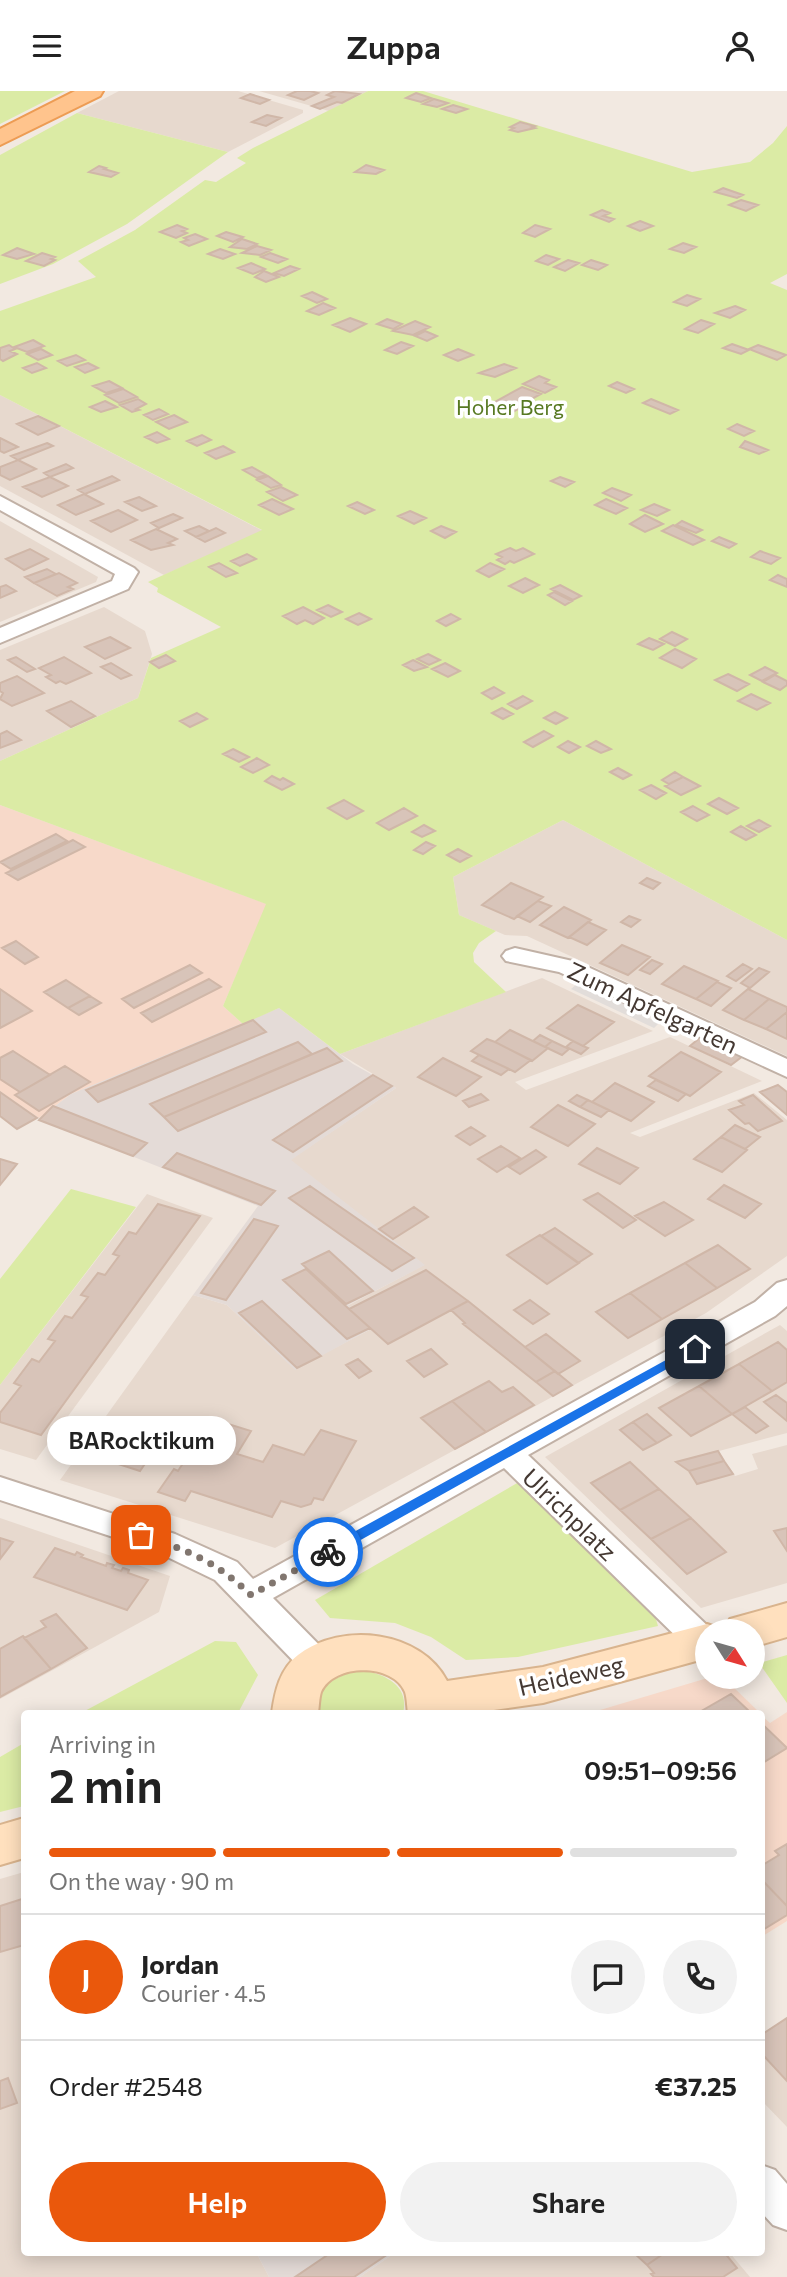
<!DOCTYPE html>
<html lang="en">
<head>
<meta charset="utf-8">
<style>
	:root { --surface:#fff; --page:#f2f2f2; --text:#222; --muted:#767676; --line:#e0e0e0; --accent:#ea580c }
	body { margin:0; font-family:Commissioner,sans-serif; background:var(--page); color:var(--text); height:100vh; display:flex; flex-direction:column; font-size:26px; white-space:nowrap }
	* { box-sizing:border-box; margin:0 }
	p { font-size:23px; color:var(--muted) }
	.icon { flex:none; width:38px; height:38px; fill:none; stroke:currentColor; stroke-width:2; stroke-linecap:round; stroke-linejoin:round }
	.map { position:relative; flex:1; overflow:hidden }
	.details { position:absolute; left:21px; top:1619px; width:744px; height:546px; display:flex; flex-direction:column; background:var(--surface); border-radius:7px; box-shadow:0 4px 18px #0003 }
	.details>* { flex:none }
	.needle { width:46px; rotate:127deg }
	.fabs { position:absolute; left:695px; top:1528px; display:grid; gap:14px }
	.fabs a { display:grid; place-items:center; width:70px; height:70px; border-radius:50%; background:var(--surface); box-shadow:0 4px 18px #0003; font-size:35px }
	.pin { position:absolute; display:grid; place-items:center; width:60px; height:60px; color:#fff; margin:-30px; border-radius:14px; box-shadow:0 4px 10px #0006 }
	.courier { position:absolute; display:grid; place-items:center; width:70px; height:70px; margin:-35px; border:5px solid #1a73e8; border-radius:50%; background:#fff; color:#222; box-shadow:0 2px 9px #0007 }
	.bubble { position:absolute; height:49px; border-radius:24px; background:var(--surface); box-shadow:0 4px 18px #0003; font-size:23px; font-weight:600; line-height:49px; text-align:center }
	.headline em { font-style:normal; font-weight:600 }
	.headline div { display:flex; flex-direction:column-reverse }
	.headline { display:flex; align-items:center; justify-content:space-between; height:119px; padding:0 28px }
	h1 { font-size:46px; font-weight:600; line-height:52px }
	.bar { display:grid; grid-template-columns:repeat(4,1fr); gap:10px 7px; align-content:center; height:84px; padding:0 28px }
	.bar i { height:9px; border-radius:5px; background:var(--line) }
	.bar .selected { background:var(--accent) }
	.bar p { grid-column:span 4 }
	.line { display:flex; align-items:center; gap:18px; padding:0 28px; border-top:2px solid var(--line) }
	.line div { flex:1 }
	.round { display:grid; place-items:center; flex:none; width:74px; height:74px; border-radius:37px; background:var(--page) }
	.button { display:flex; gap:14px; margin-top:auto; padding:14px 28px }
	.button a { flex:1; height:80px; border-radius:42px; background:var(--accent); color:#fff; font-size:28px; font-weight:600; line-height:80px; text-align:center }
	.button a+a { background:var(--page); color:var(--text) }
	header { display:flex; justify-content:space-between; align-items:center; height:91px; padding:0 28px; background:var(--surface); font-size:32px; font-weight:600 }
	.map>svg:first-child { display:block }
	.residential { fill:#e7d9ce }
	.commercial { fill:#f7d9c9 }
	.industrial { fill:#e4dbd7 }
	.green { fill:#dbeba5 }
	.parking { fill:#e2ddda }
	.building { fill:#d8c4b9; stroke:#d0b7a8; stroke-width:2 }
	.lines { fill:none; stroke-linecap:round; stroke-linejoin:round }
	.street-casing { stroke:#c1b1a6; stroke-width:4 }
	.secondary-casing { stroke:#d9b48e; stroke-width:4 }
	.primary-casing { stroke:#ed9c54; stroke-width:4 }
	.street { fill:#fff; fill-rule:evenodd }
	.secondary { fill:#ffe0be; fill-rule:evenodd }
	.primary { fill:#ffc48d; fill-rule:evenodd }
	.route { fill:#1a73e8 }
	.done { stroke:#81766f; stroke-width:7; stroke-dasharray:0 12.6 }
	.labels { text-anchor:middle; dominant-baseline:central; stroke-width:7; stroke-linejoin:round; paint-order:stroke }
	.far-park-label { font-size:21px; fill:#577921; stroke:#fff }
	.street-label { font-size:24px; fill:#443832; stroke:#fff }
</style>
</head>
<body>
<header><svg class="icon" aria-label="menu" viewBox="0 0 24 24"><path d="M4 6h16M4 12h16M4 18h16"/></svg>Zuppa<svg class="icon" aria-label="person" viewBox="0 0 24 24"><circle cx="12" cy="8" r="4"/><path d="M4 21q1-7 8-7t8 7"/></svg></header>
<div class="map">
<svg width="787" height="2186" viewBox="0 0 787 2186">
	<rect width="100%" height="100%" fill="#f2e9e1"/>
	<path class="residential" d="M119 0H238L303 19V22L228 61 77 22Z
		M259 0H368L329 20Z
		M0 304 263 440 164 484 0 395Z
		M0 430 98 486 96 491 0 531Z
		M104 516 145 540 152 563 138 607 0 670V559Z
		M563 729 787 849V965L527 845 505 844 459 824 453 786Z
		M542 887 653 940 515 991 526 999 670 946 762 990 630 1042 640 1046 754 1002 787 1029V1165L706 1222 275 1457 60 1389 193 1204 227 1214 295 1278 371 1238 347 1215 424 1174 290 1069 396 997 340 963Z
		M147 1103 213 1127 36 1369 0 1358V1294Z
		M780 1234 787 1240V1342L719 1360 735 1385 758 1378 752 1363 787 1354V1492L701 1517 545 1366Z
		M0 1427 170 1485 159 1521 0 1608Z
		M24 1781V2161H256L269 2186H0V1788Z
		M787 1927V2036L761 2009V1943Z
		M396 2161H729L750 2186H360Z"/>
	<path class="commercial" d="M0 714 267 813 223 915 243 933 71 1003 39 1027 0 1000Z
		M711 1586H723L760 1622H590Z
		M787 1621V1830L761 1846V1624L770 1632Z"/>
	<path class="industrial" d="M279 917 353 973 396 997 291 1069 425 1174 348 1214 371 1238 295 1279 227 1214 193 1204 258 1115 38 1028 71 1003Z
		M256 2161H396L360 2186H269Z"/>
	<path class="green" d="M0 0H65L0 33Z
		M368 0H423L692 81 750 71 773 52 787 35V183L770 192 787 199V849L563 729 453 786 459 824 496 840 479 852 473 862 474 871 506 901 340 963 279 917 243 933 223 915 266 813 0 714V670L138 607 151 567 221 536 157 501 158 497 148 491 262 439 0 304V220L96 186 78 170 135 139 205 89 216 91 246 72 237 67 253 57Z
		M77 22 228 61 127 133 53 173 0 193V64Z
		M71 1098 136 1116 0 1294V1188Z
		M519 1391 655 1525 658 1535 518 1566 466 1569 431 1546 395 1532 330 1527 315 1509Z
		M215 1550 236 1551 258 1584 238 1622H81Z
		M787 1564V1612L759 1572Z
		M362 1579C385 1583 410 1595 403 1622H319C311 1595 340 1583 362 1579Z
		M24 1652V1715L0 1721V1666Z"/>
	<path class="parking" d="M583 888 650 920 645 925 659 932 654 937 571 898Z"/>
	<path class="building" d="M297 0H310L318 2 304 9 288 4Z
		M335 0 359 3 342 12 337 11 320 18 312 15 334 6 327 4Z
		M416 2 431 7 421 11 406 7Z
		M250 3 269 9 260 13 241 7Z
		M434 8 448 12 437 16 423 13Z
		M453 14 467 18 456 22 442 18Z
		M267 24 281 27 266 35 252 31Z
		M520 31 535 35 532 36 535 37 518 41 510 39 514 37 510 36Z
		M366 74 384 79 376 83 355 81Z
		M99 75 106 77 104 78 118 82 111 86 89 81Z
		M723 97 743 104 737 107 715 101Z
		M741 109 758 114 746 120 729 114Z
		M602 119 610 122 603 125 614 128 609 131 591 124Z
		M640 130 653 135 640 140 628 135Z
		M177 134 187 138 182 140 187 142 176 147 160 141Z
		M535 134 550 138 535 146 523 142Z
		M226 141 243 146 233 151 217 145Z
		M195 143 207 148 189 155 181 151 188 149 184 147Z
		M242 148 257 153 247 158 230 156Z
		M683 152 696 156 684 162 670 158Z
		M257 155 271 159 260 164 242 162Z
		M17 157 34 163 17 168 3 164Z
		M220 158 235 163 223 168 208 163Z
		M42 162 55 166 51 168 55 169 44 175 26 170Z
		M270 162 287 168 278 172 261 166Z
		M546 164 559 168 548 174 536 170Z
		M568 169 579 172 565 180 554 176Z
		M591 169 607 174 598 179 582 174Z
		M251 172 265 178 253 183 238 177Z
		M290 175 299 178 284 185 274 182Z
		M264 180 279 186 266 191 255 186Z
		M312 201 327 208 317 212 302 205Z
		M687 204 700 208 687 215 674 211Z
		M323 212 335 217 319 224 307 220Z
		M735 215 745 219 730 227 715 222Z
		M350 227 366 233 350 241 333 234Z
		M387 228 402 233 393 238 377 233Z
		M701 229 714 233 698 242 685 238Z
		M415 230 430 236 413 244 393 240Z
		M425 240 437 245 427 250 415 245Z
		M33 249 44 255 27 261 14 256Z
		M401 251 413 255 397 263 385 259Z
		M732 253 749 259 741 263 723 257Z
		M9 254 15 258 10 260 17 263 3 270 0 268V257Z
		M758 254 786 264 777 269 749 258Z
		M41 258 52 264 38 269 27 263Z
		M458 258 473 264 458 270 444 264Z
		M76 264 85 269 67 275 58 270Z
		M37 272 46 277 32 282 23 277Z
		M88 272 98 277 85 282 75 276Z
		M504 273 516 277 495 286 479 282Z
		M539 285 549 289 545 292 556 296 545 302 523 293Z
		M109 290 122 297 106 302 93 295Z
		M617 291 634 298 626 302 609 295Z
		M522 296 541 303 515 317 518 318 513 321 491 313Z
		M123 298 137 306 119 312 105 304Z
		M138 308 146 313 136 318 139 319 132 321 120 314Z
		M651 308 678 319 670 323 643 312Z
		M105 310 117 316 101 321 90 316Z
		M486 313 503 319 491 325 475 318Z
		M159 318 168 323 153 329 144 324Z
		M174 324 187 331 169 338 156 331Z
		M38 325 59 335 38 344 17 333Z
		M737 333 754 340 744 345 728 338Z
		M157 341 169 348 157 352 145 346Z
		M202 344 211 349 197 355 187 350Z
		M0 347 18 356 4 362 0 360Z
		M745 350 768 359 759 363 740 356Z
		M47 352 53 355 18 369 11 365Z
		M223 355 234 361 216 368 205 362Z
		M18 369 36 378 10 389 0 384V376Z
		M66 373 73 377 50 386 44 382Z
		M252 376 266 384 257 387 243 379Z
		M112 385 119 389 85 403 78 399Z
		M268 385 281 394 271 397 257 389Z
		M50 386 68 395 42 406 23 396Z
		M560 386 574 391 565 396 551 390Z
		M281 396 297 404 283 410 267 401Z
		M612 397 631 404 621 410 603 402Z
		M84 403 103 413 76 424 58 414Z
		M139 406 156 415 142 420 125 411Z
		M272 408 293 418 279 424 259 414Z
		M606 408 627 417 616 423 595 414Z
		M357 411 374 419 365 423 348 415Z
		M654 413 669 419 657 425 641 419Z
		M118 419 137 429 111 441 91 430Z
		M410 420 426 427 414 433 398 425Z
		M173 423 182 427 159 437 151 432Z
		M645 424 663 433 645 441 630 433Z
		M682 430 702 439 696 442 676 434Z
		M673 434 704 449 693 454 662 440Z
		M199 435 209 440 196 446 185 440Z
		M441 435 456 441 445 447 431 440Z
		M216 437 225 442 205 451 196 446Z
		M156 438 177 448 168 452 173 454 151 459 131 449Z
		M719 446 736 453 729 457 712 450Z
		M510 457 516 460 523 457 534 463 514 472 510 470 505 473 497 469 502 466 496 463Z
		M30 458 48 468 24 479 6 468Z
		M760 460 780 467 771 473 751 466Z
		M247 463 256 468 240 475 231 470Z
		M219 472 237 482 226 486 209 476Z
		M490 472 504 478 489 486 477 480Z
		M47 478 56 483 34 492 25 486Z
		M59 482 77 492 68 496 73 498 57 505 34 492Z
		M778 484 787 488V496L770 489Z
		M525 487 539 494 523 502 509 495Z
		M6 494 16 500 0 507V496Z
		M560 494 581 505 573 509 551 498Z
		M554 501 572 510 565 514 548 504Z
		M328 514 342 521 331 526 317 519Z
		M303 516 324 527 313 533 305 529 297 533 283 525Z
		M359 522 371 528 358 534 346 528Z
		M451 523 460 528 446 535 437 530Z
		M672 541 687 548 675 555 660 548Z
		M110 546 130 557 105 568 85 556Z
		M649 547 664 553 653 559 638 553Z
		M675 558 696 568 682 577 660 567Z
		M428 563 440 569 429 574 417 568Z
		M166 564 175 570 159 577 150 571Z
		M16 566 35 578 27 581 8 569Z
		M64 566 91 582 66 593 60 590 56 592 46 586 51 584 39 577Z
		M413 569 427 576 414 580 403 574Z
		M111 572 131 584 121 588 101 576Z
		M445 572 460 580 448 586 432 578Z
		M765 576 777 582 762 590 750 584Z
		M728 583 749 593 737 600 715 589Z
		M775 584 787 590V594L780 599 763 591Z
		M17 585 44 602 12 615 0 608 3 602 0 600V592Z
		M494 596 504 602 492 608 482 602Z
		M751 603 770 612 757 619 738 610Z
		M523 605 532 610 517 618 508 613Z
		M71 610 95 625 71 636 47 620Z
		M502 617 513 623 503 628 492 622Z
		M555 621 567 627 556 633 544 627Z
		M197 622 207 628 190 636 180 630Z
		M7 640 21 649 0 657V643Z
		M544 640 553 645 533 656 524 651Z
		M568 650 580 656 569 662 558 656Z
		M596 650 611 658 601 662 587 655Z
		M233 658 249 666 239 671 223 663Z
		M257 667 269 674 253 682 241 676Z
		M618 677 631 684 623 688 610 681Z
		M675 681 683 686 669 693 662 689Z
		M272 685 280 689 283 687 294 693 282 699 265 690Z
		M683 686 700 695 681 704 665 695Z
		M651 694 666 702 656 708 640 699Z
		M719 707 738 717 727 723 708 713Z
		M344 709 363 720 347 728 328 717Z
		M693 715 709 724 697 730 681 721Z
		M404 717 417 725 389 739 377 732Z
		M759 729 770 735 759 741 747 735Z
		M424 734 435 740 422 746 412 741Z
		M741 735 756 744 746 749 731 741Z
		M56 743 67 750 11 778 0 771Z
		M73 749 85 756 18 789 6 782Z
		M426 751 435 755 423 763 414 759Z
		M458 758 471 765 460 771 447 764Z
		M647 787 660 792 653 798 640 792Z
		M511 792 543 806 514 828 482 814Z
		M538 810 551 815 530 831 517 825Z
		M564 816 591 829 568 847 540 834Z
		M629 825 640 829 631 836 621 831Z
		M588 831 606 839 587 854 569 846Z
		M16 850 38 866 25 873 2 857Z
		M622 854 650 866 628 884 600 872Z
		M652 869 662 873 650 883 640 879Z
		M743 873 752 878 736 890 727 885Z
		M190 874 202 882 134 917 122 908Z
		M684 875 718 890 696 908 662 893Z
		M759 877 769 881 750 897 741 892Z
		M209 888 221 896 152 931 141 922Z
		M66 889 90 905 68 917 44 901Z
		M717 891 731 897 711 915 696 908Z
		M0 898 32 920 0 937Z
		M748 898 769 908 744 929 723 919Z
		M90 905 101 912 79 924 68 917Z
		M769 908 787 916V921L766 938 744 929Z
		M578 914 614 931 583 955 547 937Z
		M787 921V948L766 938Z
		M253 929 266 941 98 1011 86 999Z
		M510 939 545 956 548 957 532 970 495 951Z
		M540 944 552 950 545 956 533 950Z
		M702 945 743 965 731 974 690 955Z
		M487 948 495 951 531 969 515 981 471 960Z
		M552 950 569 958 562 964 545 956Z
		M573 950 583 955 588 957 581 963 566 956Z
		M298 951 312 963 164 1026 150 1013Z
		M327 957 342 970 178 1040 164 1026Z
		M13 960 50 984 20 1001 0 988V967Z
		M681 961 721 981 690 1005 649 985Z
		M479 964 509 978 501 984 472 970Z
		M443 967 481 986 456 1005 418 986Z
		M65 975 90 991 39 1020 15 1004Z
		M373 984 392 995 293 1061 273 1049Z
		M656 989 686 1003 678 1010 648 995Z
		M615 992 654 1011 631 1030 592 1011Z
		M778 994 787 1001V1024L760 1001Z
		M0 1001 37 1027 17 1038 0 1025Z
		M481 1003 488 1009 469 1016 463 1010Z
		M577 1004 588 1009 580 1016 569 1010Z
		M753 1004 782 1030 758 1040 749 1032 745 1033 729 1019 744 1014 739 1010Z
		M588 1009 592 1011 609 1019 601 1026 580 1016Z
		M558 1014 595 1033 568 1055 531 1036Z
		M53 1015 147 1052 133 1065 39 1029Z
		M735 1034 760 1046 745 1058 721 1046Z
		M471 1036 485 1045 470 1054 456 1045Z
		M721 1046 747 1059 722 1081 694 1068Z
		M501 1055 520 1067 497 1081 478 1068Z
		M597 1057 638 1077 620 1093 579 1073Z
		M536 1059 546 1066 520 1083 509 1076Z
		M177 1062 275 1100 261 1114 163 1076Z
		M0 1068 17 1073 0 1094Z
		M724 1094 761 1113 745 1127 708 1108Z
		M310 1095 414 1167 392 1180 289 1107Z
		M598 1102 636 1129 623 1137 584 1109Z
		M664 1111 693 1129 665 1145 635 1125Z
		M158 1113 200 1125 41 1344 0 1331V1322L21 1295 14 1292 32 1268 39 1271 55 1250 48 1248 65 1225 72 1227 88 1206 81 1204 98 1182 105 1184 119 1165 113 1163 129 1141 136 1143Z
		M414 1116 428 1126 393 1148 379 1138Z
		M254 1128 278 1135 226 1209 201 1202Z
		M555 1137 592 1163 578 1172 541 1145Z
		M540 1144 579 1172 547 1193 507 1164Z
		M718 1154 750 1178 717 1197 685 1172Z
		M329 1160 373 1200 346 1213 302 1173Z
		M685 1172 717 1197 662 1228 630 1202Z
		M306 1178 349 1218 370 1237 347 1248 283 1189Z
		M426 1179 468 1210 388 1253 349 1218Z
		M630 1202 662 1228 628 1247 596 1221Z
		M530 1209 549 1223 533 1233 514 1219Z
		M262 1210 321 1265 297 1277 239 1222Z
		M468 1210 525 1256 555 1280 536 1291 463 1233 465 1232 451 1219Z
		M546 1243 580 1270 558 1283 525 1256Z
		M778 1251 787 1259V1291L772 1300 739 1273Z
		M431 1258 447 1273 424 1286 407 1270Z
		M358 1268 371 1280 359 1287 346 1274Z
		M739 1273 772 1300 732 1323 699 1295Z
		M555 1280 572 1294 553 1305 536 1291Z
		M489 1290 502 1301 513 1296 534 1314 486 1341 452 1310Z
		M699 1295 732 1323 691 1345 659 1317Z
		M776 1304 787 1312V1330L764 1311Z
		M452 1310 486 1341 455 1358 421 1327Z
		M745 1316 768 1335 756 1342 732 1323Z
		M647 1323 671 1344 657 1352 633 1331Z
		M212 1328 251 1340 237 1363 263 1371 273 1354 304 1364 321 1339 356 1350 323 1409 314 1407 311 1413 301 1416 281 1410 272 1426 191 1400 185 1410 158 1401 174 1378 178 1380Z
		M633 1331 657 1352 643 1359 620 1339Z
		M130 1346 157 1355 140 1380 112 1371Z
		M718 1360 724 1370 689 1380 676 1371Z
		M724 1370 733 1383 697 1393 689 1380Z
		M630 1371 659 1398 620 1419 591 1392Z
		M659 1398 691 1427 651 1448 620 1419Z
		M691 1427 726 1461 687 1483 651 1448Z
		M787 1437V1460L774 1440Z
		M0 1447 13 1451 0 1468Z
		M55 1457 75 1464 77 1461 83 1464 81 1466 106 1475 107 1472 114 1474 112 1477 121 1480 123 1477 129 1479 128 1482 148 1489 127 1519 34 1486Z
		M56 1523 87 1557 51 1578 24 1547 46 1536 41 1530Z
		M23 1545 51 1578 0 1606V1558Z
		M731 1603 751 1622H698Z
		M761 1632 787 1657 761 1673Z
		M787 1753V1815L761 1788V1775L779 1764 775 1760Z
		M761 1788 787 1815V1824L761 1840Z
		M22 1808 24 1813V1854L0 1861V1815Z
		M787 1927V1990L761 1962V1944Z
		M8 1987 17 2012 0 2018V1990Z
		M332 2161H391L354 2186H295Z
		M633 2161H666L647 2174Z
		M666 2161H724L737 2177 723 2186H654L651 2183 654 2182 647 2174Z"/>
	<g class="lines">
		<defs>
			<path id="street" d="M0 405 134 477 138 481 128 498 0 552V537L112 490 115 483 0 419Z
				M515 857 577 871 787 968V986L559 881 506 870 502 865 506 860Z
				M787 1189V1215L775 1225 528 1364 713 1540H707V1562L691 1560 504 1377 273 1507 330 1565 335 1574 330 1583 318 1587 306 1583 215 1489 153 1459 0 1409V1386L175 1443 237 1471 253 1488 755 1211 777 1192Z
				M761 2074 775 2079 787 2093V2139L773 2134 761 2121Z"/>
			<path id="secondary" d="M787 1512V1546L752 1556V1540H707V1567L543 1612 472 1622H408C407 1616 407 1607 405 1601 393 1572 334 1572 321 1601 319 1607 319 1616 318 1622H272C275 1600 280 1578 298 1564 342 1530 421 1540 447 1590L543 1576 707 1533 724 1539 730 1528Z
				M24 1727V1767L0 1774V1734Z"/>
			<path id="primary" d="M75 0H103L100 5 0 54V38Z"/>
		</defs>
		<use href="#street" class="street-casing"/>
		<use href="#secondary" class="secondary-casing"/>
		<use href="#primary" class="primary-casing"/>
		<use href="#street" class="street"/>
		<use href="#secondary" class="secondary"/>
		<use href="#primary" class="primary"/>
	</g>
	<path class="route" d="M695 1253 701 1258 699 1260 332 1465H323V1458Z"/>
	<g class="lines">
		<path class="done" d="M141 1444C188 1459 215 1470 251 1504L328 1461"/>
	</g>
	<g class="labels">
		<g class="far-park-label">
			<text x="510" y="315">Hoher Berg</text>
		</g>
		<g class="street-label">
			<text transform="translate(653 916) rotate(25)">Zum Apfelgarten</text>
			<text transform="translate(570 1423) rotate(44)">Ulrichplatz</text>
			<text transform="translate(571 1584) rotate(-13)">Heideweg</text>
		</g>
	</g>
</svg>
<div class="fabs">
<a><svg class="needle" viewBox="-14 -14 28 28"><path d="M0-13l5 13h-10z" fill="#e53935"/><path d="M0 13l5-13h-10z" fill="#767676"/></svg></a>
</div>
<div class="pin" style="left:141px;top:1444px;background:#ea580c"><svg class="icon" aria-label="bag" viewBox="0 0 24 24"><path d="M5 8h14l-1 12H6zM9 8a3 3 0 0 1 6 0"/></svg></div>
<div class="pin" style="left:695px;top:1258px;background:#1f2937"><svg class="icon" aria-label="home" viewBox="0 0 24 24"><path d="M3 11l9-7 9 7M6 9v11h12V9"/></svg></div>
<div class="courier" style="left:328px;top:1461px"><svg class="icon" aria-label="bike" viewBox="0 0 24 24"><circle cx="6" cy="16" r="4"/><circle cx="18" cy="16" r="4"/><path d="M6 16l4-8h5l3 8M10 8l3 8H6M13 5h3"/></svg></div>
<div class="bubble" style="left:47px;top:1325px;width:189px">BARocktikum</div>
<section class="details">
<div class="headline"><div><h1>2 min</h1><p>Arriving in</p></div><em>09:51–09:56</em></div>
<div class="bar"><i class="selected"></i><i class="selected"></i><i class="selected"></i><i></i><p>On the way · 90 m</p></div>
<div class="line" style="height:126px"><b class="round" style="background:var(--accent);color:#fff">J</b><div><b>Jordan</b><p>Courier · 4.5</p></div><a class="round"><svg class="icon" aria-label="chat" viewBox="0 0 24 24"><path d="M4 5h16v11H9l-5 4z"/></svg></a><a class="round"><svg class="icon" aria-label="phone" viewBox="0 0 24 24"><path d="M5 4h4l2 5-3 2q2 4 5 5l2-3 5 2v4C11 20 4 13 5 4z"/></svg></a></div>
<div class="line" style="height:91px"><div>Order #2548</div><b>€37.25</b></div>
<div class="button"><a>Help</a><a>Share</a></div>
</section>
</div>
</body>
</html>
